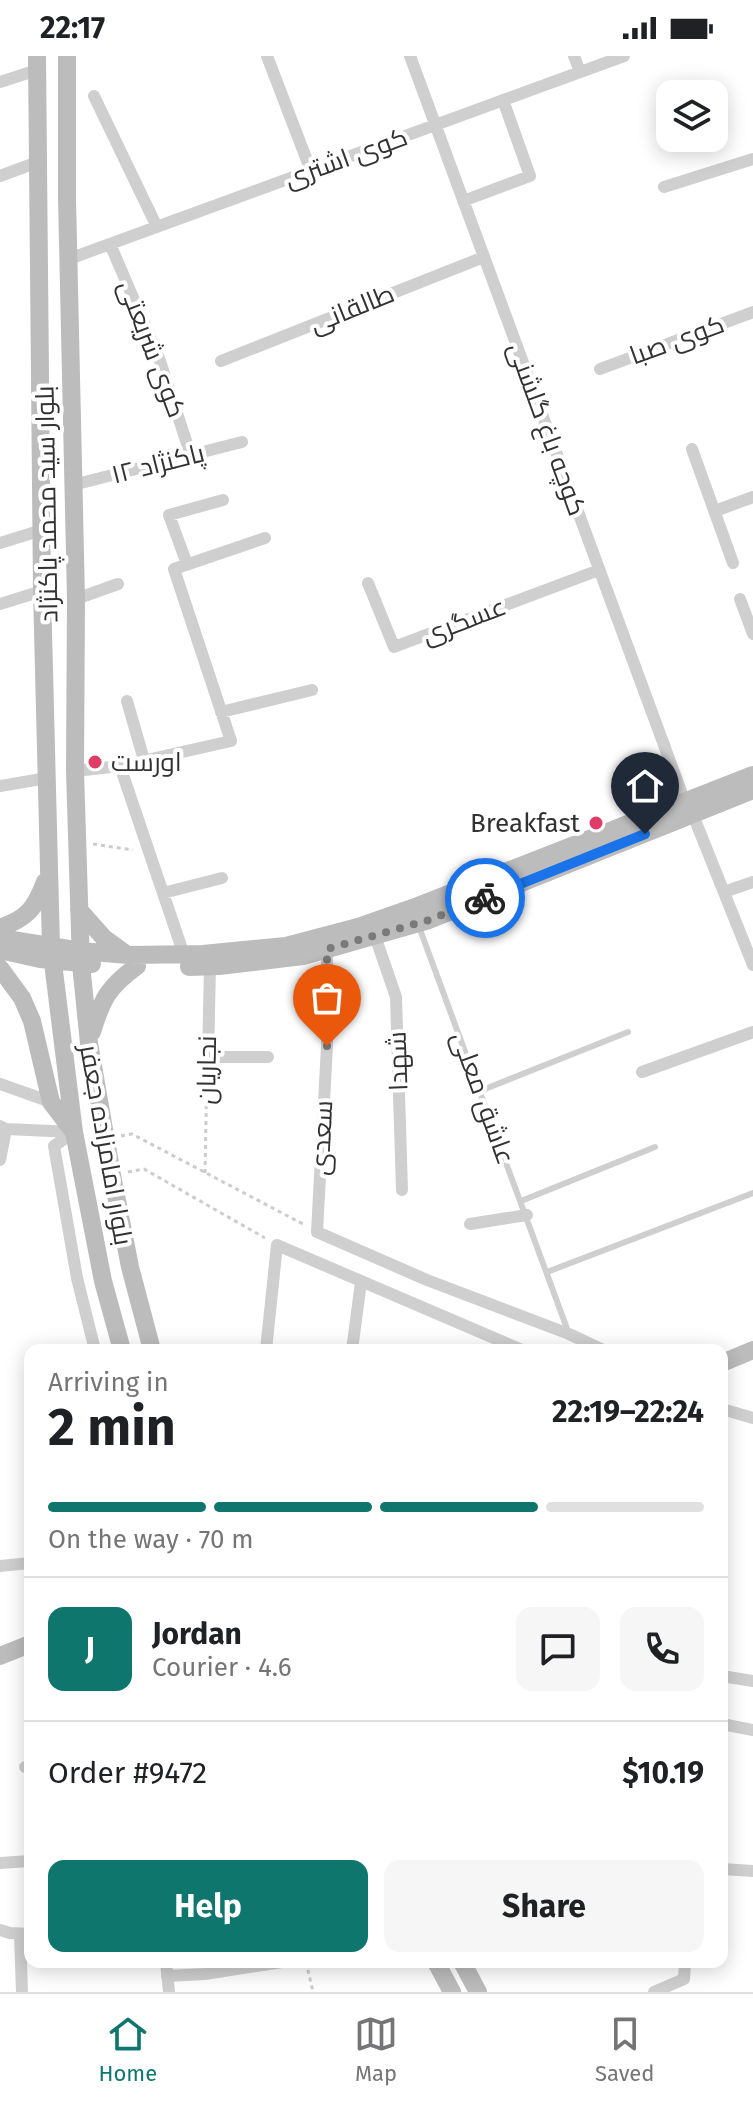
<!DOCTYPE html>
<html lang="en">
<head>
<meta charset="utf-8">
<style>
	:root { --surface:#fff; --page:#f6f6f6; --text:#202124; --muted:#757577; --line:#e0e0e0; --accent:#0f766e }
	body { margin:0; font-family:"Fira Sans",Cairo,sans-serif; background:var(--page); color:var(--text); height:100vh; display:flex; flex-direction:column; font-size:30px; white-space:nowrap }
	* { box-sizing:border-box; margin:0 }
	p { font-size:26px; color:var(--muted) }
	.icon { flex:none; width:44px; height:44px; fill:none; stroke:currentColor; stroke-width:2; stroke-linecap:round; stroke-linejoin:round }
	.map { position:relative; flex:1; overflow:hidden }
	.sheet { position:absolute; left:24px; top:1288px; width:704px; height:624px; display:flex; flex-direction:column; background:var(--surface); border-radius:16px; box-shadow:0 4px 20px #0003 }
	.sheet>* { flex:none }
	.controls { position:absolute; left:656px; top:24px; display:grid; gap:16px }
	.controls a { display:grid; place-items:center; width:72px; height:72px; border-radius:16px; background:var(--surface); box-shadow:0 4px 20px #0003; font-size:40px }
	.pin { position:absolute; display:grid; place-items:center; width:68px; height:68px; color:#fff; margin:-82px -34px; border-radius:50% 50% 50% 0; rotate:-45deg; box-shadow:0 0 8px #0007 }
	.pin .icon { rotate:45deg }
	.courier { position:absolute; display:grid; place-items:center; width:80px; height:80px; margin:-40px; border:6px solid #1a73e8; border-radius:50%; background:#fff; color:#222; box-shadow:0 2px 10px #0007 }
	.headline em { font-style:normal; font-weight:700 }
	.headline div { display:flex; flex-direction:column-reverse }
	.headline { display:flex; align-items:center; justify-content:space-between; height:136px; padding:0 24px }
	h1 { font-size:52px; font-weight:700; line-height:60px }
	.bar { display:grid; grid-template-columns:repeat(4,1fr); gap:12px 8px; align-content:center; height:96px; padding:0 24px }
	.bar i { height:10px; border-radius:6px; background:var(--line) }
	.bar .on { background:var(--accent) }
	.bar p { grid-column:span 4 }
	.line { display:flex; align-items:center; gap:20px; padding:0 24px; border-top:2px solid var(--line) }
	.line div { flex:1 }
	.round { display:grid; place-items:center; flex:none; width:84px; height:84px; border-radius:16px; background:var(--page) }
	.button { display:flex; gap:16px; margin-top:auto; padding:16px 24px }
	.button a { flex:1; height:92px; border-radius:16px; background:var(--accent); color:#fff; font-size:32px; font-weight:700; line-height:92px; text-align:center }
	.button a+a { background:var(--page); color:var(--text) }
	.status { display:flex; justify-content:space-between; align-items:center; height:56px; padding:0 40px; background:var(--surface); direction:ltr }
	.status svg { height:22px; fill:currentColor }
	.dock { display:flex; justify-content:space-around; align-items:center; height:112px; border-top:2px solid var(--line); background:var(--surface); font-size:22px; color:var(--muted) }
	.dock a { display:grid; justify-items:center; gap:4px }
	.dock .on { color:var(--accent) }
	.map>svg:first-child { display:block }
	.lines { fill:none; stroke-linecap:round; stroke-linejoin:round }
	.path { stroke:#ccc; stroke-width:3; stroke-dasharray:4 4; stroke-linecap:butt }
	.service { stroke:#cfcfcf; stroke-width:6 }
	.minor { stroke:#cfcfcf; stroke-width:12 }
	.secondary { stroke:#bcbcbc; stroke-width:18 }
	.done { stroke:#7a7a7a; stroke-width:8; stroke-dasharray:0 14.4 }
	.route { stroke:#1a73e8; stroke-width:10 }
	.poi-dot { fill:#e13c67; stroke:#fff; stroke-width:3 }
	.labels { text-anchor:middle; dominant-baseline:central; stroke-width:8; stroke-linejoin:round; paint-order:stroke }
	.street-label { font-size:26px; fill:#323232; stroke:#fff }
	.poi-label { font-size:26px; fill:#323232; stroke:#fff; text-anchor:start }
</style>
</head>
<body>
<div class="status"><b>22:17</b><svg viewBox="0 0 49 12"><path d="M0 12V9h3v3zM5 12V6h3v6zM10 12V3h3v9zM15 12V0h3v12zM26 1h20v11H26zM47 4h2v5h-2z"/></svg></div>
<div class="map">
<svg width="753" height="1936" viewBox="0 0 753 1936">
	<rect width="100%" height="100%" fill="#fff"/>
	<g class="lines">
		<path class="path" d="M93 788 133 794
			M121 1080 132 1078 303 1168
			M128 1116 144 1113 265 1182
			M205 1117 207 1013
			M306 1906 313 1936"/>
		<path class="service" d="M418 868 569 1278
			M480 1035 628 976
			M521 1145 655 1091
			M547 1216 753 1137"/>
		<path class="minor" d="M267 0 311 115
			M410 0 685 746
			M574 0 580 16
			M0 26 37 14
			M94 40 157 171
			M0 120 38 106
			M664 131 753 103
			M463 145 530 120 503 44
			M110 188 159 302 191 400
			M69 203 624 0
			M221 305 484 201
			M600 313 753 256
			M692 393 733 507
			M73 429 242 386
			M715 455 753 441
			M0 487 42 474
			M187 508 169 459 223 444
			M368 527 394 591 599 514
			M76 543 118 528
			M740 543 753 578
			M0 548 42 535
			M127 645 144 704
			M221 656 312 634
			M120 710 184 899
			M75 715 120 710 231 685 174 513 265 482
			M0 730 47 722
			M693 759 753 909
			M724 836 753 826
			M163 837 222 822
			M375 880 396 941 402 1134
			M327 893V990L317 1176 427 1224 569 1278 603 1294
			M210 910 208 1001H268
			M642 1016 753 976
			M0 1028 51 1046
			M0 1070 6 1073 74 1076
			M74 1076 54 1090 77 1222 95 1294
			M0 1104 6 1073
			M470 1168 527 1159
			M266 1294 277 1189 522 1294
			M352 1294 361 1226
			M722 1353 753 1362
			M0 1510 30 1507
			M722 1620 753 1625
			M722 1668 753 1674
			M25 1711H30
			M0 1807 30 1805
			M722 1813 753 1815
			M0 1874 10 1877 30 1878
			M20 1878 22 1936
			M166 1906 169 1936
			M167 1920 205 1918 282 1906
			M654 1936 684 1923 685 1906"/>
		<path class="secondary" d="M37 0 42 535 51 891 74 1076 103 1225 122 1294
			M67 0V142L76 543 75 715 81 908 89 987 112 1119 130 1211 152 1294
			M79 854 104 882 126 898
			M0 872C27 862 35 853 45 826
			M0 882 81 895 128 899 203 898 286 890 358 871 418 850 753 719
			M0 894 40 903 92 908
			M189 911 219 910 303 900 429 864 753 734
			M0 912 22 942 32 965 51 1046 73 1075
			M92 976C102 943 108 931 137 910
			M722 1307 753 1294
			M0 1600 30 1588
			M436 1906 452 1936
			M462 1906 478 1936"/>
	</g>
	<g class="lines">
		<path class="done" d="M327 990V893L429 864 485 842"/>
		<path class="route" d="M485 842 645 778"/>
	</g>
	<g class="poi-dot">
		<circle cx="95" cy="706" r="8"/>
		<circle cx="596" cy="767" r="8"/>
	</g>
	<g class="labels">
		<g class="street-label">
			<text transform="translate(346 102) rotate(-20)">کوی اشتری</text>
			<text transform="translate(352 253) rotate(-22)">طالقانی</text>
			<text transform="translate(677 284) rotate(-20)">کوی صبا</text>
			<text transform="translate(152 293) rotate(69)">کوی شریعتی</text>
			<text transform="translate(547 373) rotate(70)">کوچه باغ گلشنی</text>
			<text transform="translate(158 408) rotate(-14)">پاکنژاد ۱۲</text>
			<text transform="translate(47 448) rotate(-91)">بلوار سید محمد پاکنژاد</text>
			<text transform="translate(464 565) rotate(-21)">عسگری</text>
			<text transform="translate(398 1005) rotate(-92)">شهدا</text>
			<text transform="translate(207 1014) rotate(-89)">نجاریان</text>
			<text transform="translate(483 1042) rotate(70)">عاشق معلی</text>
			<text transform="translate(322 1082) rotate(-87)">سعدی</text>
			<text transform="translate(106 1089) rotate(80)">بلوار امامزاده جعفر</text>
		</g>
		<g class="poi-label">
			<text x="111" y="706">اورست</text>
			<text x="580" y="767" text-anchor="end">Breakfast</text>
		</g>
	</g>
</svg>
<div class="controls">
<a><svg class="icon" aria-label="layers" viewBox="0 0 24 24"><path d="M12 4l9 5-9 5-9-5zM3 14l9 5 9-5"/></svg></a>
</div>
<div class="pin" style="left:327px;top:990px;background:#ea580c"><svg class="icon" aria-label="bag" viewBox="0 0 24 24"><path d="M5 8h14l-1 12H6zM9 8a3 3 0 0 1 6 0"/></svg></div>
<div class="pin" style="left:645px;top:778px;background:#1f2937"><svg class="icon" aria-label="home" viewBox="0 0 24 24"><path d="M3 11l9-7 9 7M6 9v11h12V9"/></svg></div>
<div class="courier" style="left:485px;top:842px"><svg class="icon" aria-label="bike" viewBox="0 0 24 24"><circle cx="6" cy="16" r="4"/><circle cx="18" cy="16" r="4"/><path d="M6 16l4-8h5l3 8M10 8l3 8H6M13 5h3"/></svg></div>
<section class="sheet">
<div class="headline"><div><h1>2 min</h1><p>Arriving in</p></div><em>22:19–22:24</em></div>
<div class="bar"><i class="on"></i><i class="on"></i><i class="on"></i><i></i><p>On the way · 70 m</p></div>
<div class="line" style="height:144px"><b class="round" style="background:var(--accent);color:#fff">J</b><div><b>Jordan</b><p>Courier · 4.6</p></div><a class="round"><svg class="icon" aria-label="chat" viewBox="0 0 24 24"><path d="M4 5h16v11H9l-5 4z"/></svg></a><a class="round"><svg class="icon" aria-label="phone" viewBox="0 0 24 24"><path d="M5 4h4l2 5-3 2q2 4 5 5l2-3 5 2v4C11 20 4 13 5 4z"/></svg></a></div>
<div class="line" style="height:104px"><div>Order #9472</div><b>$10.19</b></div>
<div class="button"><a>Help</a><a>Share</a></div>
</section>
</div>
<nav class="dock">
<a class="on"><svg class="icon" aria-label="home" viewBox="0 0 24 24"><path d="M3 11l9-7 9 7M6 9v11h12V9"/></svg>Home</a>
<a><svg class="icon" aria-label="map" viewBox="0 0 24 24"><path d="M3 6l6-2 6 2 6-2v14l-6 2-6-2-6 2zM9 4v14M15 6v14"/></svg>Map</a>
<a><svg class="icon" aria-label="saved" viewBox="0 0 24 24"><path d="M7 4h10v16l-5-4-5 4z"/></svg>Saved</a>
</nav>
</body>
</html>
